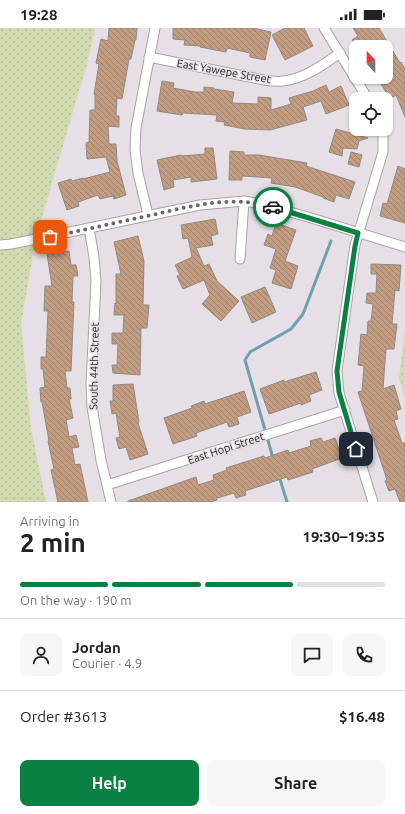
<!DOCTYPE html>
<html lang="en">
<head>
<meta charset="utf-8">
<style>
	:root { --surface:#fff; --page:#f6f6f6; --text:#222; --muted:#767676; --line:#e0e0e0; --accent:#0b8043 }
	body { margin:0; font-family:Ubuntu,sans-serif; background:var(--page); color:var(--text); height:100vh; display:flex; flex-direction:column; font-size:15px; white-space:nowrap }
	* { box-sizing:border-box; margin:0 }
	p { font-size:13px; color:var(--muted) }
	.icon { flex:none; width:22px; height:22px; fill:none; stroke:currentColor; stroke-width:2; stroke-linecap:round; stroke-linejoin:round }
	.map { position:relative; height:474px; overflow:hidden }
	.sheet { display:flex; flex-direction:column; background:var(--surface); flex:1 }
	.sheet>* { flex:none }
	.needle { width:26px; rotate:339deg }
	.tools { position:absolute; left:349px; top:12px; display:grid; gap:8px }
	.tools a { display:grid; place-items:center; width:44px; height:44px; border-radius:8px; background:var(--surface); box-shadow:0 1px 3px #0004; font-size:20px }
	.pin { position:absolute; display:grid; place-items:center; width:34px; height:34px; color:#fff; margin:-17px; border-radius:8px; box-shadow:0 2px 6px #0006 }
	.courier { position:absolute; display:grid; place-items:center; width:40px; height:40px; margin:-20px; border:3px solid #0b8043; border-radius:50%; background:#fff; color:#222; box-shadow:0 1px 5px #0007 }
	.overview em { font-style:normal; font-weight:700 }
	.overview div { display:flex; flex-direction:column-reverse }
	.overview { display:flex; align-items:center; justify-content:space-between; height:68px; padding:0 20px }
	h1 { font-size:26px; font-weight:700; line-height:30px }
	.bar { display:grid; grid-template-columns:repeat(4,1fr); gap:6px 4px; align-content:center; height:48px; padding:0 20px }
	.bar i { height:5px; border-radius:3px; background:var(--line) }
	.bar .active { background:var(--accent) }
	.bar p { grid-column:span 4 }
	.line { display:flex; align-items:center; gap:10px; padding:0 20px; border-top:1px solid var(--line) }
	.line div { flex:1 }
	.round { display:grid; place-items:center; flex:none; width:42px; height:42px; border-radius:8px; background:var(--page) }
	.cta { display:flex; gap:8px; margin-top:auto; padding:8px 20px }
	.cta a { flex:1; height:46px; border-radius:8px; background:var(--accent); color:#fff; font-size:16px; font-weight:700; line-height:46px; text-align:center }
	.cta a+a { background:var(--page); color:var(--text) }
	.status { display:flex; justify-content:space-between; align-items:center; height:28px; padding:0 20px; background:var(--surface); direction:ltr }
	.status svg { height:11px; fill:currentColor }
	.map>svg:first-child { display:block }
	.grass { fill:url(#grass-dots) }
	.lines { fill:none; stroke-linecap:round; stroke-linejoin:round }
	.stream { stroke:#6f9fb3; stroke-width:3 }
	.building { fill:url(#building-back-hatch); stroke:#908a86 }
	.street-casing { stroke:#a9a3a9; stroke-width:11 }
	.street { stroke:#fff; stroke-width:9 }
	.done { stroke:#6a666a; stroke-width:4; stroke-dasharray:0 7.2 }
	.route { stroke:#0b8043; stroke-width:5 }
	.labels { text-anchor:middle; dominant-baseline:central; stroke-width:3; stroke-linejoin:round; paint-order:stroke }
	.street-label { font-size:11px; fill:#272427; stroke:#e6e0e6 }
</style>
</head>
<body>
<div class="status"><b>19:28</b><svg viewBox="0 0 49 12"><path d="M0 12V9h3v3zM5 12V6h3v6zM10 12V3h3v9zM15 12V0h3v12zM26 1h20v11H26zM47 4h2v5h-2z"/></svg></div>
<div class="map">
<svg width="405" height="474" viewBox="0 0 405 474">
	<defs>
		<pattern id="grass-dots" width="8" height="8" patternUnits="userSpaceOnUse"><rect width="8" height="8" fill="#d2dab0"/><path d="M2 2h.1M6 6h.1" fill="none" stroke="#b4bb97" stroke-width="1.8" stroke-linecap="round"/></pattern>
		<pattern id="building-back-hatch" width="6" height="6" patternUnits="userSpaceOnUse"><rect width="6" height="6" fill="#c29d81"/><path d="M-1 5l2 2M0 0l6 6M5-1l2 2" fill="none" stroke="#9e806a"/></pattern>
	</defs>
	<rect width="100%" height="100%" fill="#e6e0e6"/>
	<path class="grass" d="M0 0H95L87 36 39 199 33 226 21 296 31 400 46 474H0Z
		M405 303V371L399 350Z"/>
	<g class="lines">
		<path class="stream" d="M273 430 245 332 250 324 291 301 303 286 331 213
			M279 448 287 474"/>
	</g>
	<path class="building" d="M109 0H137L136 12H135L131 31H129L122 71 117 70 116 88H119V99L108 98 109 116H116L117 133 126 167 114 171 113 168 100 171 98 167 78 174 79 178 67 182 58 155 71 151 72 153 83 150V151L110 144 106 129 87 131 86 115 89 114 90 82H95V66H94L99 36 96 35 101 11 108 13Z
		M173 0H253L271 4 265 32 250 29V25L227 20 226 24 200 19 201 18 184 17 185 12 173 11Z
		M285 0H304L313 18 285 32 272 7Z
		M353 0H379L400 35 401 34 405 41V89L396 67 390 71 377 49H386V19H357L352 12 358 8Z
		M162 53 174 55 173 60 195 64H204V59L214 60V61L234 64 232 75 258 76V69L271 70V82L291 76 289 70 313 63 326 57 329 64 341 58 349 77 326 86 321 73 303 79 307 92 270 102 245 101 224 97 225 94 216 93 217 87 183 85 182 87 157 83Z
		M336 101 368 110 359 113 357 121 343 120 342 128 329 124Z
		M205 120H213L217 151 191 154V149L173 152 174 159 164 162 157 132 181 127 182 128 205 126Z
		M230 123 244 124V127H259L307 135 306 138 355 154 349 171 336 167 334 174 323 170V169L295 159 271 155 272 150 242 148V152H229Z
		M351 124 362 127 359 139 348 136Z
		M398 138 405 141V195L380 188 383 175 387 176Z
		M215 191 218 206 211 208 213 217 196 220 204 238 209 236 217 253 239 273 221 293 202 276 210 267 204 252 183 261 177 248 180 247 175 237 192 229 188 210 183 211 181 197Z
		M276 195 296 202 285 233 298 238 291 261 272 255 276 242 270 240 276 221 264 217 268 206 272 208Z
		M138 208 144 233 143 277H149L147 300H141L140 347 113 345 112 337H117L118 316H112V305H123L124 287H114L115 275 116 276V246H121L114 214Z
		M69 223 71 237H76L78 248H73L72 274H74L71 343H65L67 360H70L71 371H69L73 390 66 392 69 409 76 407 79 419 72 420 75 437 80 436 88 474H58L51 442 54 441 48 413H49L42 374H41L40 360 45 359 43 341H41V329H46L47 305 48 283H44L45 258H52L47 226Z
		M371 236 401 237 399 263 395 262 392 296H397L394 321H386L383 361 394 357 401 381 396 383 398 391 394 392 402 415H405V474H400L395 461 389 463 385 453 387 452 358 364 362 363 364 338 358 337 361 306 367 307 368 293H371L373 276 366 275 367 265H376L377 246H371Z
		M265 259 276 284 252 295 241 269Z
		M316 344 322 362 309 367 311 373 301 377V375L269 386 260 361 284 352V354Z
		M133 356 139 394 138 395 148 426 130 432 126 419 119 421 116 410 120 409 116 385 112 386 110 373H113V357Z
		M244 363 251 384 237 389 239 396 229 399 227 394 196 405 197 408 173 416 164 390 192 380 191 378 204 373 205 376Z
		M321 410 323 414 335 410 342 430 312 441 313 444 288 452 287 449 245 463 246 467 236 470 234 465 217 470V472L211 474H128V473L196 449 198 457 214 452 213 447 227 442 226 440 264 428 265 430 288 422 289 425 311 418 310 413Z"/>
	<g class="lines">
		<defs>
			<path id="street" d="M324 0 368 71
				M149 29 264 52C270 53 277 54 283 53 304 51 323 37 340 25
				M148 187 138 145 135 122 136 100 155 0
				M89 200 94 229 96 253 91 356 92 379 101 432 111 474
				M0 217 11 216 36 211 200 177 244 173 262 176 308 189 405 219
				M240 231 244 173
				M107 457 345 382
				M373 474 339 365 337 343 355 217 383 124V101"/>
		</defs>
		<use href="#street" class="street-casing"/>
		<use href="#street" class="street"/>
	</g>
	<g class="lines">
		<path class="done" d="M50 209C84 202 118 194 152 187 191 178 232 167 273 179"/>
		<path class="route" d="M273 179 358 205 355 218 337 343 339 364 356 421"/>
	</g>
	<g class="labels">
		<g class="street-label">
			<text transform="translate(224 43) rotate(10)">East Yawepe Street</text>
			<text transform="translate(94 338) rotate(-89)">South 44th Street</text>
			<text transform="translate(226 420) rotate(-18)">East Hopi Street</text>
		</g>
	</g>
</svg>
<div class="tools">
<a><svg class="needle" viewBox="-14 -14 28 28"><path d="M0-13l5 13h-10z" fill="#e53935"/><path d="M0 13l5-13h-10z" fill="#767676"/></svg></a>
<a><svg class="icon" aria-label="locate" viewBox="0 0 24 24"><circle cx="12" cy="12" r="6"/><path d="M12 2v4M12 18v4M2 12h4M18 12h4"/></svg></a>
</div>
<div class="pin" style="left:50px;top:209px;background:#ea580c"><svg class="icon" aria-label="bag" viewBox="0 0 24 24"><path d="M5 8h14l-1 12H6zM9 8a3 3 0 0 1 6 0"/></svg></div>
<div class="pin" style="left:356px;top:421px;background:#1f2937"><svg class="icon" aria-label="home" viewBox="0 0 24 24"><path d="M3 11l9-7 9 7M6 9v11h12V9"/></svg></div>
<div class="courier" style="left:273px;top:179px"><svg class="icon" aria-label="car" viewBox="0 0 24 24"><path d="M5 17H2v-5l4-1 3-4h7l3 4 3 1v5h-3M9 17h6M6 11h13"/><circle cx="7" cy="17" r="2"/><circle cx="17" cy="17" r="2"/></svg></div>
</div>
<section class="sheet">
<div class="overview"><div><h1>2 min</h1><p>Arriving in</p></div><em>19:30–19:35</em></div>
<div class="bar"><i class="active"></i><i class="active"></i><i class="active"></i><i></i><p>On the way · 190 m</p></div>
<div class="line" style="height:72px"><a class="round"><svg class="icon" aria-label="person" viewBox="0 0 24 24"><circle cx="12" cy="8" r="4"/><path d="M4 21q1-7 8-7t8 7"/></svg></a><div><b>Jordan</b><p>Courier · 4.9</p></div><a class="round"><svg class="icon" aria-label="chat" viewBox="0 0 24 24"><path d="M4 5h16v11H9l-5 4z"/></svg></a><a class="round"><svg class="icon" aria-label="phone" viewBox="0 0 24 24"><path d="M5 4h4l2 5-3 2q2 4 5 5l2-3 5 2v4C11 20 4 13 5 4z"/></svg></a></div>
<div class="line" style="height:52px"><div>Order #3613</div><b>$16.48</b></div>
<div class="cta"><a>Help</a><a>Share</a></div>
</section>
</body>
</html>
